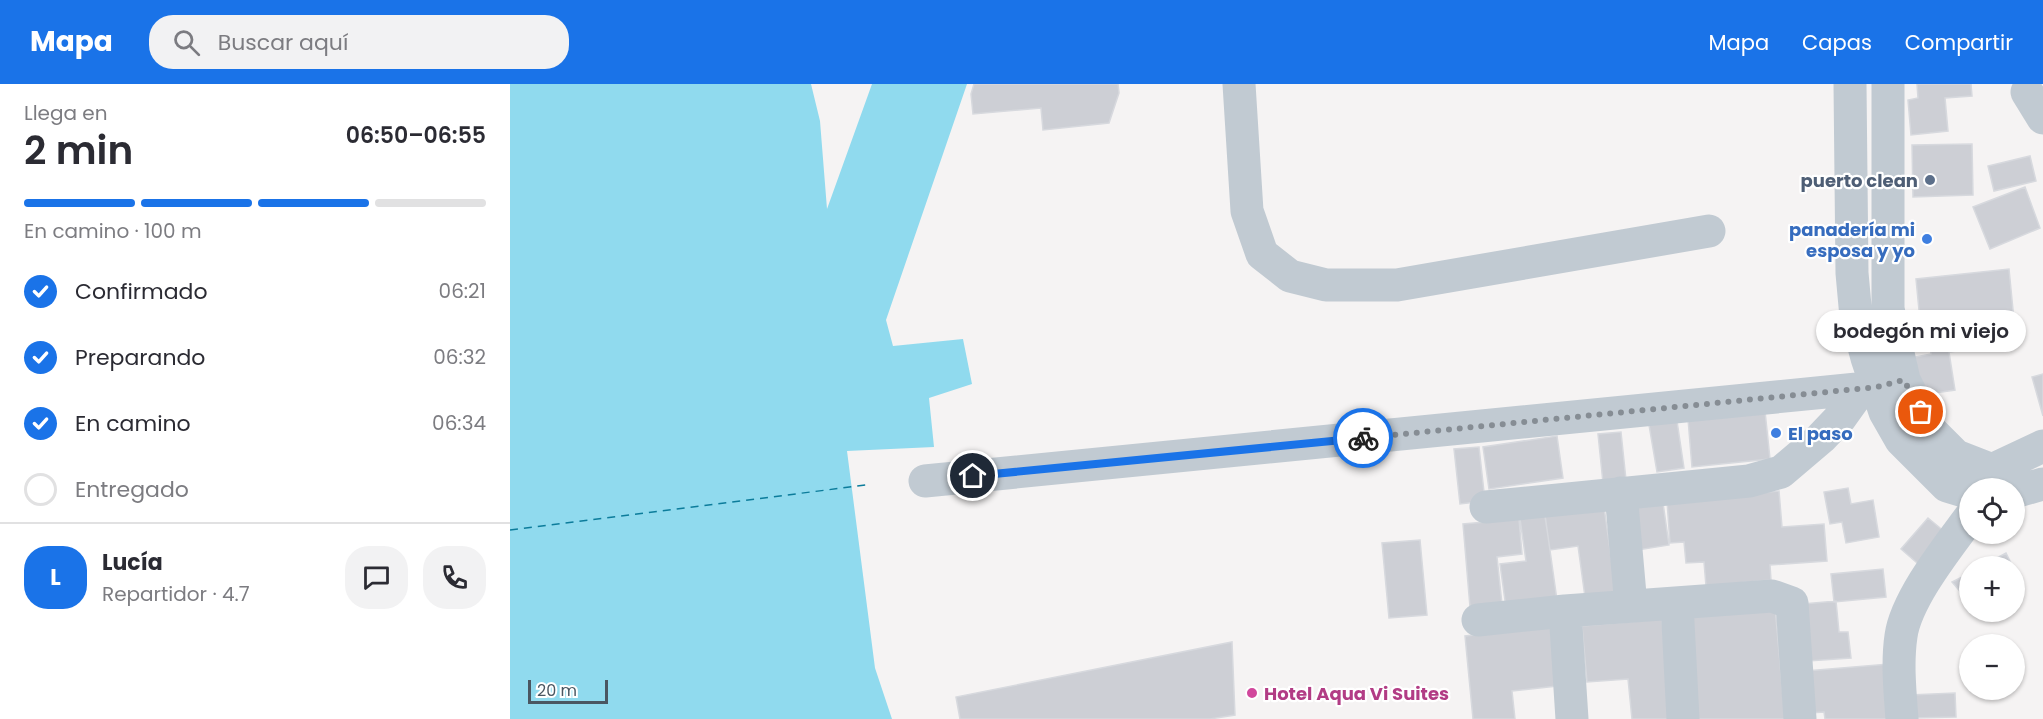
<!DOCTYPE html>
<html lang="es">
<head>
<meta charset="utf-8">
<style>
	:root { --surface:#fff; --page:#f2f2f3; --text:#2b2b33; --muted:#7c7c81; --line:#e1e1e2; --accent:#1a73e8 }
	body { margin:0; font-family:Poppins,sans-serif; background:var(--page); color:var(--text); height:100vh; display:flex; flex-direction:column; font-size:22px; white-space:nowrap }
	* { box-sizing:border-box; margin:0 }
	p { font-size:20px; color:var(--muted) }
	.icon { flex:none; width:33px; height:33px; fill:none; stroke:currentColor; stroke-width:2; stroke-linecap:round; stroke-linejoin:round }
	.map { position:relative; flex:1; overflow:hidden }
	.drawer { display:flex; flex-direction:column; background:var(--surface); width:510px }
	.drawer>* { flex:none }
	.tools { position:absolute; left:1449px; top:394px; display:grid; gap:12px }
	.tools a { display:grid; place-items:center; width:66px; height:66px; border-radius:50%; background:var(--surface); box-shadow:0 2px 4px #0004; font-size:30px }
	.scale { position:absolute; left:18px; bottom:15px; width:80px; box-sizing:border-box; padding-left:6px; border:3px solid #4a5661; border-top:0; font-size:16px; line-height:21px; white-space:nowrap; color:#4a5661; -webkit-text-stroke:4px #fff; paint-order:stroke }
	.pin { position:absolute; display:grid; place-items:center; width:51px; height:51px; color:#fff; margin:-26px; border:3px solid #fff; border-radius:50%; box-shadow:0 2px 6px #0007 }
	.courier { position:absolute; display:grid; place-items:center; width:60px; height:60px; margin:-30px; border:4px solid #1a73e8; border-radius:50%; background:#fff; color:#222; box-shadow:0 2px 8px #0007 }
	.bubble { position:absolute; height:42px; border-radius:21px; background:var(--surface); box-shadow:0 2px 4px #0004; font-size:20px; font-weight:600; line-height:42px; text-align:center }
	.overview em { font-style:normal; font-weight:600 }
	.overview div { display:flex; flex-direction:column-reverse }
	.overview { display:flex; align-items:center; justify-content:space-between; height:102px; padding:0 24px }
	h1 { font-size:39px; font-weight:600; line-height:45px }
	.bar { display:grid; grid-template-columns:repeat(4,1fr); gap:9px 6px; align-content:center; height:72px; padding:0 24px }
	.bar i { height:8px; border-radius:4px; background:var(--line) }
	.bar .selected { background:var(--accent) }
	.bar p { grid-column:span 4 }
	.line { display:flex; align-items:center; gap:15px; padding:0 24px; border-top:2px solid var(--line) }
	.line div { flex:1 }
	.round { display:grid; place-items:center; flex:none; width:63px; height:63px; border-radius:24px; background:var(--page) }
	ol { padding:0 24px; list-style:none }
	li { display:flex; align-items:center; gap:18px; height:66px }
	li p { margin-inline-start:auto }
	li .icon { padding:6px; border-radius:50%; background:var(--accent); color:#fff; stroke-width:4 }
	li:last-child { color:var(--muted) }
	li i { width:33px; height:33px; border:3px solid var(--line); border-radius:50% }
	header { display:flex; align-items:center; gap:36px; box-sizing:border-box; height:84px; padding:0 30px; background:var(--accent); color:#fff }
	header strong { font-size:28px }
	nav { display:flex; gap:33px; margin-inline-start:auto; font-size:21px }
	.search { width:420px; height:54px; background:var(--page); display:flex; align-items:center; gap:15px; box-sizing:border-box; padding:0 21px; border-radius:24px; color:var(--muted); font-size:22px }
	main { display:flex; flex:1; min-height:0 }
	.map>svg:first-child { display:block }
	.water { fill:#90daee }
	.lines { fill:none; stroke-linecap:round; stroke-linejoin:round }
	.ferry { stroke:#0c7c9b; stroke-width:1.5; stroke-dasharray:8 6; stroke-linecap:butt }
	.building { fill:#cdcfd5; stroke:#d7d9de; stroke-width:1.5 }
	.minor { stroke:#c1cad2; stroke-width:33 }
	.done { stroke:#868d94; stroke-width:6; stroke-dasharray:0 10.8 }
	.route { stroke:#1a73e8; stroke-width:8 }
	.service-dot { fill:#5c6f8a; stroke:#fff; stroke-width:2 }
	.shop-dot { fill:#3f7fe0; stroke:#fff; stroke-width:2 }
	.hotel-dot { fill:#d1479c; stroke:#fff; stroke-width:2 }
	.labels { text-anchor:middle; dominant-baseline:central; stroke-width:4.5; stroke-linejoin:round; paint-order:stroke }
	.service-label { font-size:18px; font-weight:bold; fill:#4e5e75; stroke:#fff; text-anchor:end }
	.shop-label { font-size:18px; font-weight:bold; fill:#366cbe; stroke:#fff; text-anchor:end }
	.hotel-label { font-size:18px; font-weight:bold; fill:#b23c85; stroke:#fff; text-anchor:start }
</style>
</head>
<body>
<header>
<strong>Mapa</strong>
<div class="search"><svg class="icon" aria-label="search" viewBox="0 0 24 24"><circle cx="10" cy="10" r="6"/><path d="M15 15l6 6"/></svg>Buscar aquí</div>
<nav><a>Mapa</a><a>Capas</a><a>Compartir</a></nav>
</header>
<main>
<section class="drawer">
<div class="overview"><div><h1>2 min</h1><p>Llega en</p></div><em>06:50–06:55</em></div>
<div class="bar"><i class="selected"></i><i class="selected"></i><i class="selected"></i><i></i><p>En camino · 100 m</p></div>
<ol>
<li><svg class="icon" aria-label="check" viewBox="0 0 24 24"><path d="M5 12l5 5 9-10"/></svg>Confirmado<p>06:21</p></li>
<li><svg class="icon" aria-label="check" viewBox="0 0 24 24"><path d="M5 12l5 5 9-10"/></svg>Preparando<p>06:32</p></li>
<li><svg class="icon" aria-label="check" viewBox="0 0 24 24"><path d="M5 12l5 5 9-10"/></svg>En camino<p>06:34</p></li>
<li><i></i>Entregado</li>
</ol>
<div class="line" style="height:108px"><b class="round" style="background:var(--accent);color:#fff">L</b><div><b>Lucía</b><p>Repartidor · 4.7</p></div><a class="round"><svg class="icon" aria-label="chat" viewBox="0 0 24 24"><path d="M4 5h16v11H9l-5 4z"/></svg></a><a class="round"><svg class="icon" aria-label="phone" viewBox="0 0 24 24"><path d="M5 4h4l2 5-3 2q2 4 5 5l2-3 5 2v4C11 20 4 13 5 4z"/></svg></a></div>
</section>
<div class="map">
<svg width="1533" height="635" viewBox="0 0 1533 635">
	<rect width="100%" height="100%" fill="#f5f3f3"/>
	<path class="water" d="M0 0H301L310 37 317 125 362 0H457L376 236 383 262 453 255 462 300 419 314 424 363 337 367 365 584 382 635H0Z"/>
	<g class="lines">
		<path class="ferry" d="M0 446 356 401"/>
	</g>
	<path class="building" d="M464 0H608L609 9 599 39 533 46 531 24 463 30 461 10Z
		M1407 0H1461L1462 12 1435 14 1438 47 1401 51 1398 16 1408 14Z
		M1462 60 1463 111 1403 113 1402 61Z
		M1520 72 1526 97 1484 107 1478 82Z
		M1515 103 1530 144 1480 165 1463 123Z
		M1499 185 1504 236 1411 247 1406 195Z
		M1474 240 1477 263 1439 268 1445 306 1411 311 1405 273 1421 270 1418 249Z
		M1533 290V332L1522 293Z
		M1255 327 1260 375 1182 383 1178 335Z
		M1167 337 1174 384 1147 388 1139 341Z
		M1111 348 1116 396 1093 399 1088 350Z
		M1047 352 1053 394 979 405 973 363Z
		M969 363 975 417 950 420 944 365Z
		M1338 404 1341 420 1363 416 1369 453 1336 459 1332 438 1320 440 1314 408Z
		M1269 407 1272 443 1314 440 1317 477 1260 481 1261 496 1196 502 1194 478 1176 479 1174 458 1160 459 1157 417Z
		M1153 419 1159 461 1128 466 1122 423Z
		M1094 423 1106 508 1075 513 1068 462 1040 466 1035 432Z
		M1035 431 1047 516 996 524 990 480 1016 477 1010 435Z
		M1418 434 1441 453 1414 485 1391 465Z
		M1009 435 1012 470 987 473 992 520 960 523 953 440Z
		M910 456 917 531 879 534 872 459Z
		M1496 469 1503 483H1470Z
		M1373 485 1376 513 1324 518 1321 490Z
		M1504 487 1512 505 1504 508Z
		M1460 489V519L1442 498Z
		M1326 517 1329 548H1338L1341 574 1298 577 1293 520Z
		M1265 523 1275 635H1185L1176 531Z
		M1152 535 1161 635H1122L1118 595 1077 598 1072 542Z
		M1041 543 1047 602 1002 607 1005 635H963L955 552Z
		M722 558 725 631 700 635H450L446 613Z
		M1379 580 1384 635H1315L1314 628 1300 629 1296 587Z
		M1445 609 1446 633 1401 634 1400 611Z"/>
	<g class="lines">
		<path class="minor" d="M729 0 737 127 752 170 780 192 816 201H887L1199 147
			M1340 0 1342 189 1346 233 1357 274 1375 328 1391 356 1437 402 1460 409
			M1378 0V225L1394 296 1419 345 1446 372 1482 386 1533 362
			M1517 8 1533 34
			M415 397 1367 303 1394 296
			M1504 408 1533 400
			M1111 409 1121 522
			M976 423 1239 397 1271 388 1311 354 1331 333 1351 305
			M1167 519 1173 635
			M1055 527 1062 635
			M968 536 1055 527 1262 512 1282 519 1290 635
			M1392 635C1390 608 1387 579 1391 552 1396 515 1438 463 1460 433"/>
	</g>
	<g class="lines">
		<path class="done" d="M853 354 1367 303 1394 296 1411 328"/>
		<path class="route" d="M463 392 853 354"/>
	</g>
	<circle class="service-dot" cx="1420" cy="96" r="6"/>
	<g class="shop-dot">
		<circle cx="1417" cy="155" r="6"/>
		<circle cx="1266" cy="349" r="6"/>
	</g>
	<circle class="hotel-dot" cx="742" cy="609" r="6"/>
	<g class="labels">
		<g class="service-label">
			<text x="1408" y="96">puerto clean</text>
		</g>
		<g class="shop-label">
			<text x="1405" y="145">panadería mi<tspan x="1405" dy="21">esposa y yo</tspan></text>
			<text x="1278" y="349" text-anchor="start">El paso</text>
		</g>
		<g class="hotel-label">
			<text x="754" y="609">Hotel Aqua Vi Suites</text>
		</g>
	</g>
</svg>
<div class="tools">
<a><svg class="icon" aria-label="locate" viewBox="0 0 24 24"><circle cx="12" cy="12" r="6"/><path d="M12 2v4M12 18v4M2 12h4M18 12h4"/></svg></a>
<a>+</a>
<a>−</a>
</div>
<div class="scale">20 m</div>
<div class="pin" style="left:1411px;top:328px;background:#ea580c"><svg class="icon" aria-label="bag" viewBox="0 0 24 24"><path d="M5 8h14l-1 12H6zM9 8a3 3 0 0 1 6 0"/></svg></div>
<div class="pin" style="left:463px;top:392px;background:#1f2937"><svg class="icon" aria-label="home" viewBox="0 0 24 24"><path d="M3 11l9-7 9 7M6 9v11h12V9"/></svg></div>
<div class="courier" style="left:853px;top:354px"><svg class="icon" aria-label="bike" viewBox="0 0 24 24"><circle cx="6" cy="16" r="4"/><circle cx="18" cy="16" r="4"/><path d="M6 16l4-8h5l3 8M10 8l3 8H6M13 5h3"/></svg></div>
<div class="bubble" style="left:1306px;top:226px;width:210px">bodegón mi viejo</div>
</div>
</main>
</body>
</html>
